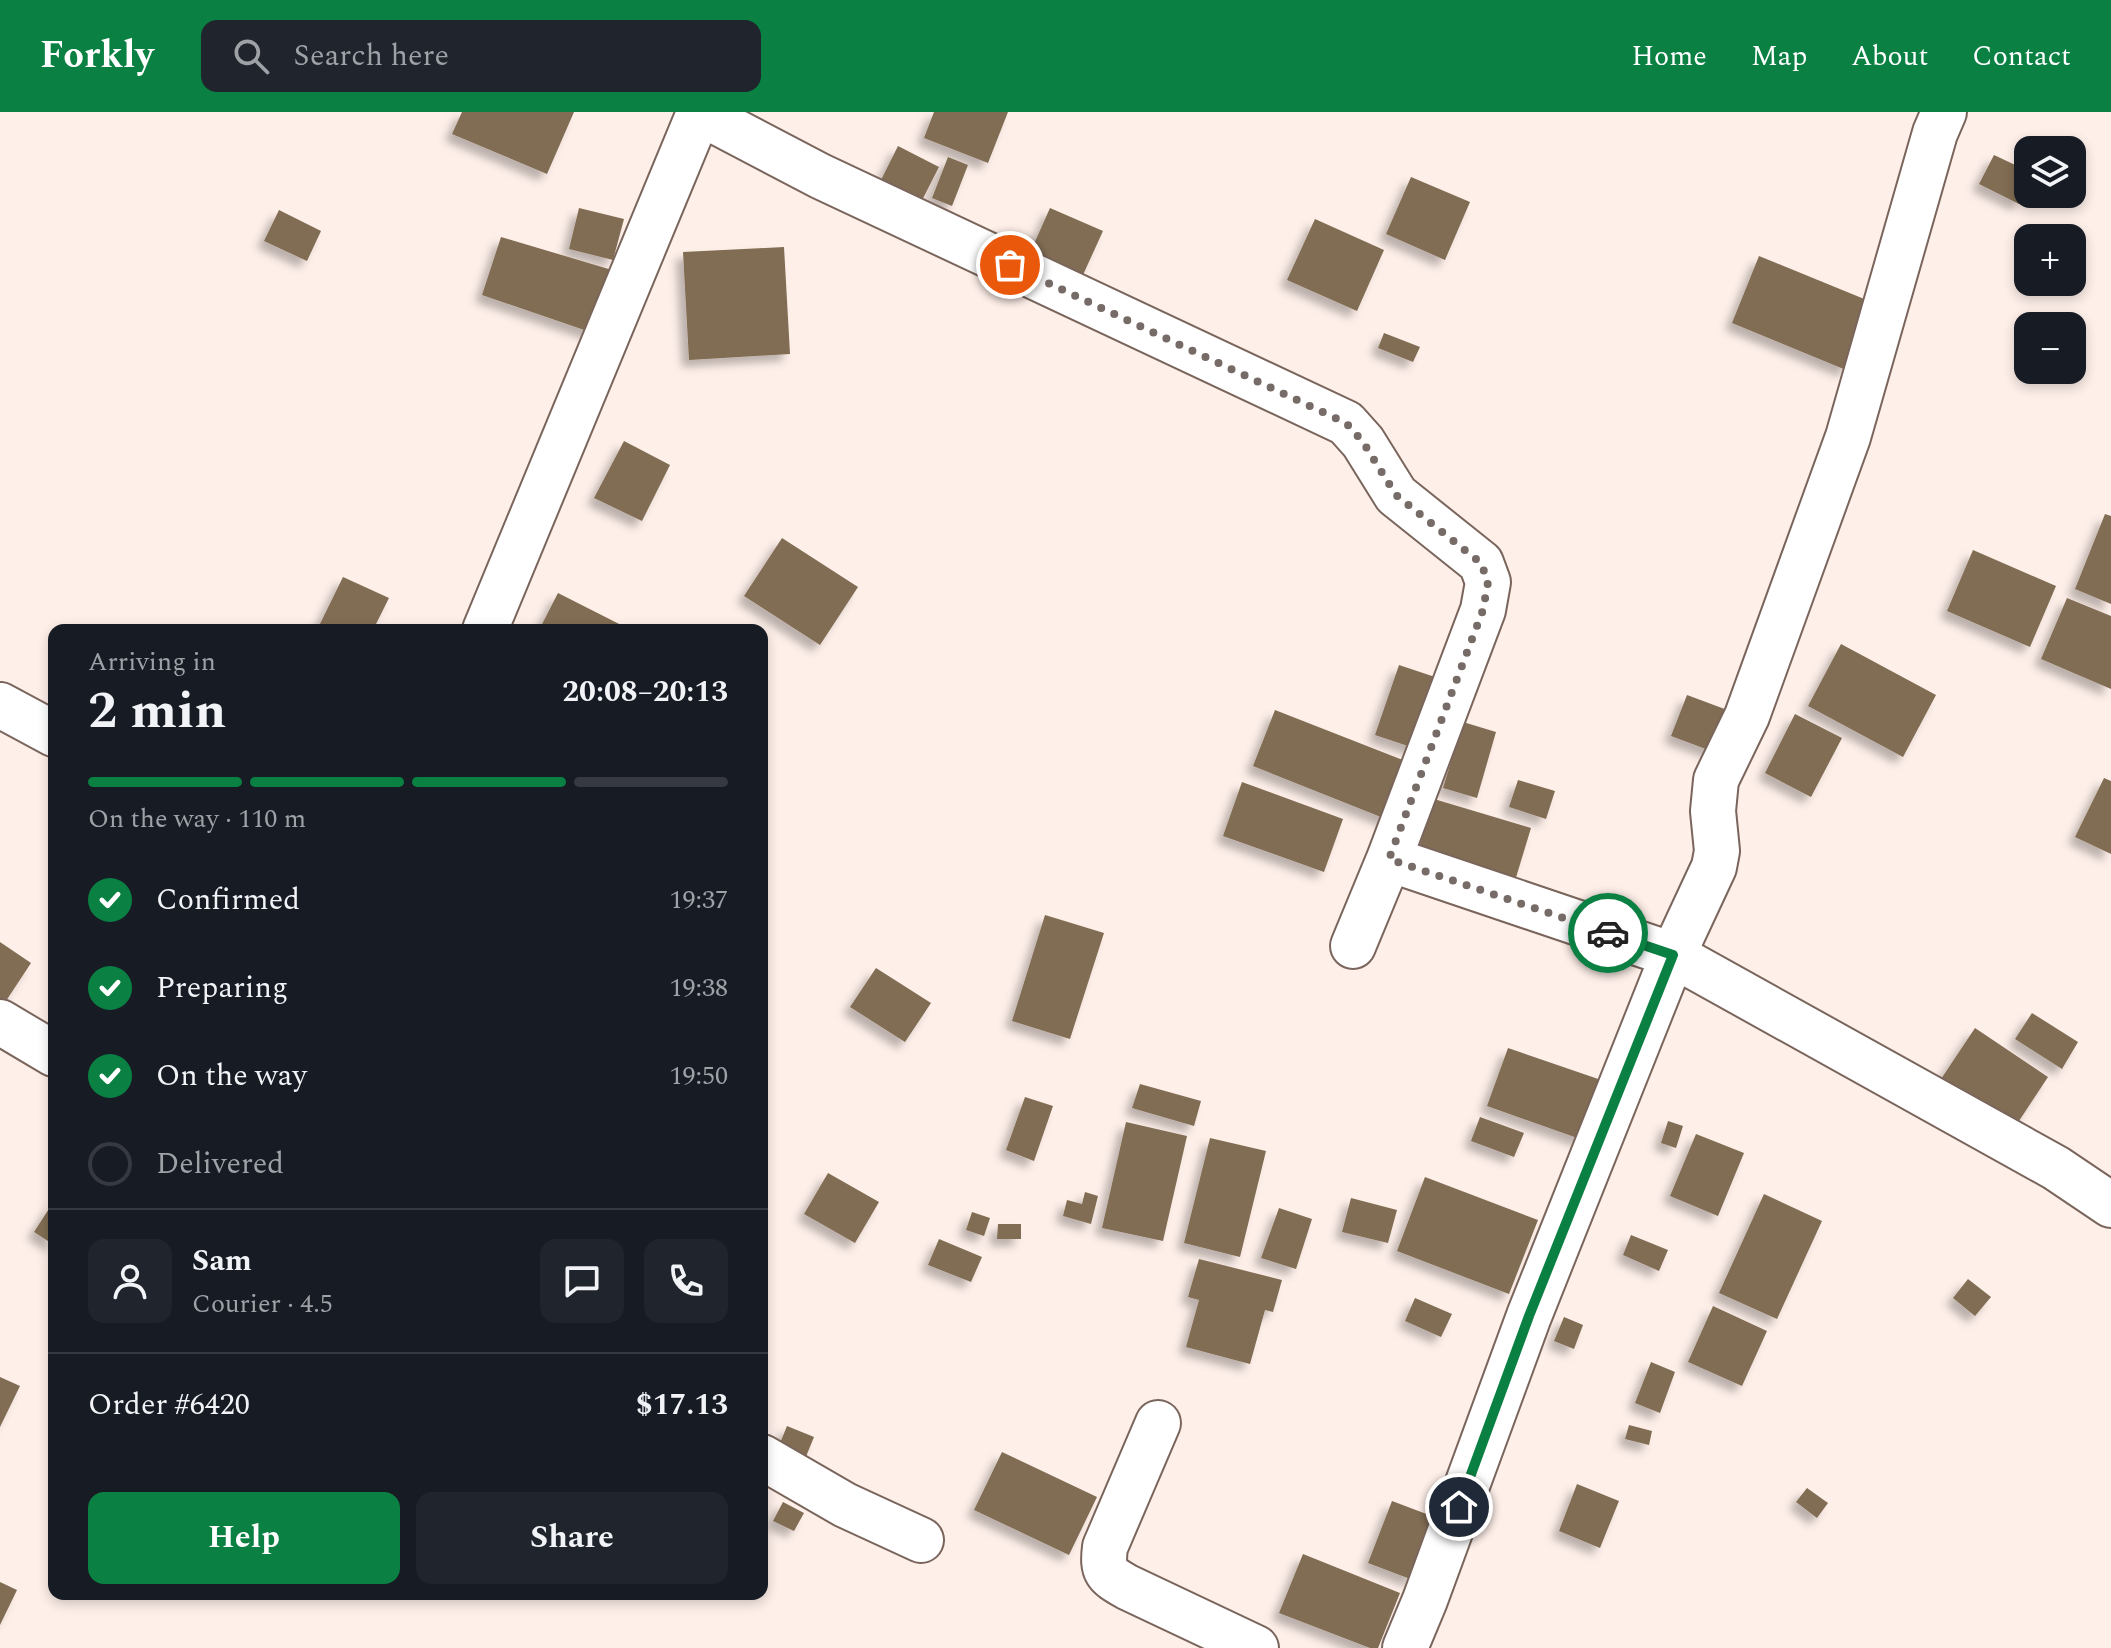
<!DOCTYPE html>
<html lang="en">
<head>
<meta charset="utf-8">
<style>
	:root { --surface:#171b24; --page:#20242c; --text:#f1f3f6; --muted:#9ea1a6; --line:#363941; --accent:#0b8043 }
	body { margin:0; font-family:Spectral,serif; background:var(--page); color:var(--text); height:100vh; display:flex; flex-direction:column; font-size:30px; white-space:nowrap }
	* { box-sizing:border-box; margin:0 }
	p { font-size:26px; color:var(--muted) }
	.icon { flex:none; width:44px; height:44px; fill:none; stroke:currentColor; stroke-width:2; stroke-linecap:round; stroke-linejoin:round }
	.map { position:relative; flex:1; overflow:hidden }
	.side { position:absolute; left:48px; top:512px; width:720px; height:976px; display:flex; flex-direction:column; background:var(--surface); border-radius:16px; box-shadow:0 4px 12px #0003 }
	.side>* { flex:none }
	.tools { position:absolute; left:2014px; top:24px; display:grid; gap:16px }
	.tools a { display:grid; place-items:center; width:72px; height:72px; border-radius:16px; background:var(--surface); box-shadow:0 4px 12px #0003; font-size:40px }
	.pin { position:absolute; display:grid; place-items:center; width:68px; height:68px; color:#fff; margin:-34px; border:4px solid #fff; border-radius:50%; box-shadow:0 2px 8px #0007 }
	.courier { position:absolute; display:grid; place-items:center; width:80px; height:80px; margin:-40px; border:6px solid #0b8043; border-radius:50%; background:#fff; color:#222; box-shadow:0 2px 10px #0007 }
	.overview em { font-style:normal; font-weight:700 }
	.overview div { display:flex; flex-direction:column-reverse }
	.overview { display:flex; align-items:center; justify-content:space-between; height:136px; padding:0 40px }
	h1 { font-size:52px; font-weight:700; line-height:60px }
	.bar { display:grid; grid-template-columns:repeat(4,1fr); gap:12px 8px; align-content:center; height:96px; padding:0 40px }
	.bar i { height:10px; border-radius:6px; background:var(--line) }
	.bar .current { background:var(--accent) }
	.bar p { grid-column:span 4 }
	.line { display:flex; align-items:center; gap:20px; padding:0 40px; border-top:2px solid var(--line) }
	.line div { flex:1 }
	.round { display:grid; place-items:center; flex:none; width:84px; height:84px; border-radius:16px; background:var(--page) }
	ol { padding:0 40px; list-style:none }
	li { display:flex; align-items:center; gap:24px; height:88px }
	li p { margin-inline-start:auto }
	li .icon { padding:8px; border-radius:50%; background:var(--accent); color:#fff; stroke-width:4 }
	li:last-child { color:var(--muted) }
	li i { width:44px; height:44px; border:4px solid var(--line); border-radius:50% }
	.cta { display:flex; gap:16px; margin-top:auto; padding:16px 40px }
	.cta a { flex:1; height:92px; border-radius:16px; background:var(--accent); color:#fff; font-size:32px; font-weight:700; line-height:92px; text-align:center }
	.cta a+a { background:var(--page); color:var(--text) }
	header { display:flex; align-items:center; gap:48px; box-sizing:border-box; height:112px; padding:0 40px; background:var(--accent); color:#fff }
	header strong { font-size:38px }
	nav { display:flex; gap:44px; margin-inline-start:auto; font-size:28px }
	.search { width:560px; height:72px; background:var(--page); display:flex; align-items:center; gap:20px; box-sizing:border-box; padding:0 28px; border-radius:16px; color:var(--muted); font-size:30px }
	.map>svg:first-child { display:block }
	.building { fill:#806d53; filter:url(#shadow) }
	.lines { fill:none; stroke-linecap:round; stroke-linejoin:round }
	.street-casing { stroke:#7a655c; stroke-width:48 }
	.street { stroke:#fff; stroke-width:44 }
	.done { stroke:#766b66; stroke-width:8; stroke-dasharray:0 14.4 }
	.route { stroke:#0b8043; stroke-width:10 }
</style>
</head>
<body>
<header>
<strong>Forkly</strong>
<div class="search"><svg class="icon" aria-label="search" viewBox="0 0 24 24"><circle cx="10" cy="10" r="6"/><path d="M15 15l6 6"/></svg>Search here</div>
<nav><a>Home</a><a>Map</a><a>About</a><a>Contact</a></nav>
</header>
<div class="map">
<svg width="2111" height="1536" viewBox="0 0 2111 1536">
	<defs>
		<filter id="shadow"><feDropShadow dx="-7" dy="7" stdDeviation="4" flood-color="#0004"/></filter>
	</defs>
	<rect width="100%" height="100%" fill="#feefe9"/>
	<path class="building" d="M462 0H574L547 62 452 22Z
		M934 0H1008L988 51 924 26Z
		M898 34 939 55 917 98 876 78Z
		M1994 43 2028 59V72L2019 92 1979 72Z
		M948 45 968 53 952 94 932 86Z
		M1411 65 1470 90 1445 148 1386 122Z
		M579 96 624 107 613 148 569 137Z
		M1050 96 1103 119 1077 176 1025 152Z
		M279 98 321 119 307 149 264 129Z
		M1315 107 1384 138 1357 199 1287 168Z
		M501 125 612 158 596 222 482 183Z
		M784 135 790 242 689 248 683 140Z
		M1759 144 1874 191 1846 258 1732 211Z
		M1384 221 1420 235 1413 250 1378 236Z
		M624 329 670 353 642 409 594 386Z
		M2105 402 2111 404V492L2075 477Z
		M782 426 858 475 820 533 744 484Z
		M1973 438 2056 474 2030 535 1947 499Z
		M343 465 389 486 373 518H317Z
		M558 481 631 518H539Z
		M2067 486 2111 504V577L2041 547Z
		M1841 532 1936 583 1903 645 1808 594Z
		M1399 553 1447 569 1423 639 1375 623Z
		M1687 583 1730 599 1714 640 1671 624Z
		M1275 598 1413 652 1391 709 1253 654Z
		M1795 602 1842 626 1811 685 1765 661Z
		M1463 610 1496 620 1477 686 1443 676Z
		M2104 666 2111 669V742L2075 725Z
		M1518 668 1555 679 1546 707 1509 695Z
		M1242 670 1343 707 1324 760 1223 724Z
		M1434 687 1531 716 1514 772 1417 743Z
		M1045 803 1104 821 1070 927 1012 909Z
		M0 830 31 851 0 898Z
		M876 856 931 891 905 930 850 895Z
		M2032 901 2078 930 2062 957 2015 927Z
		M1975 916 2048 965 2013 1018 1939 970Z
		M1508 936 1604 969 1583 1028 1487 994Z
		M1140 972 1201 989 1194 1014 1132 996Z
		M1025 985 1053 994 1034 1049 1006 1038Z
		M1480 1005 1524 1021 1514 1045 1471 1029Z
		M1668 1009 1683 1014 1676 1036 1661 1031Z
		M1126 1010 1187 1024 1163 1129 1102 1116Z
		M1696 1022 1744 1041 1718 1104 1670 1084Z
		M1210 1026 1266 1039 1240 1145 1184 1131Z
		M828 1061 879 1090 855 1131 804 1102Z
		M1425 1065 1538 1108 1509 1182 1397 1139Z
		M1085 1080 1098 1084 1091 1112 1063 1104 1067 1088 1082 1092Z
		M1764 1082 1822 1109 1777 1207 1719 1181Z
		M1351 1086 1397 1098 1388 1131 1342 1120Z
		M54 1089V1133L34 1120Z
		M1279 1096 1312 1107 1296 1157 1261 1146Z
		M972 1100 990 1106 984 1124 966 1118Z
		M998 1112H1021V1127H997Z
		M1631 1123 1668 1138 1659 1159 1623 1143Z
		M939 1127 982 1145 971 1170 928 1153Z
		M1199 1147 1282 1168 1273 1200 1265 1198 1250 1252 1186 1235 1199 1188 1188 1185Z
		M1968 1167 1991 1185 1975 1204 1953 1186Z
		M1415 1186 1452 1202 1441 1225 1405 1209Z
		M1713 1194 1767 1219 1742 1274 1688 1250Z
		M1564 1205 1583 1213 1574 1237 1554 1229Z
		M1651 1250 1675 1260 1660 1301 1635 1291Z
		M0 1265 20 1274 0 1315Z
		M1629 1313 1652 1319 1649 1333 1625 1327Z
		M787 1314 814 1325 805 1347 778 1336Z
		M1002 1340 1097 1385 1069 1443 974 1398Z
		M1577 1372 1619 1389 1600 1436 1559 1419Z
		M1807 1376 1828 1391 1817 1406 1796 1390Z
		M1392 1389 1437 1406 1413 1468 1368 1451Z
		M783 1390 804 1401 794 1419 773 1409Z
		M1303 1442 1400 1481 1378 1536H1370L1279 1501Z
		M0 1470 17 1478 0 1513Z"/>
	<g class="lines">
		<defs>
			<path id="street" d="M698 0 820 64 1346 311 1363 330 1396 383 1481 451 1488 470 1483 498 1389 747 1673 843 2056 1056 2111 1093
				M485 518 699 1
				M0 593 54 622
				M1353 834 1389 747
				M0 910 54 942
				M1158 1311 1105 1435C1102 1460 1106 1463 1127 1475L1256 1536
				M762 1345 845 1393 921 1428
				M1405 1536 1425 1488 1529 1204 1673 843 1714 755 1717 739 1713 699 1716 668 1747 604 1848 325 1935 21 1944 0"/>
		</defs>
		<use href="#street" class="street-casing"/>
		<use href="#street" class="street"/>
	</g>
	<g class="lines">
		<path class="done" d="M1010 153 1346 311 1363 330 1396 383 1481 451 1488 470 1483 498 1389 747 1608 821"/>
		<path class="route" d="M1459 1395 1529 1204 1673 843 1608 821"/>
	</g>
</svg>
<div class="tools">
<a><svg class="icon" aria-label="layers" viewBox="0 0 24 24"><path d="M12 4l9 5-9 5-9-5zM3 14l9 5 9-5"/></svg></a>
<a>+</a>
<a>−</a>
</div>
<div class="pin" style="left:1010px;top:153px;background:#ea580c"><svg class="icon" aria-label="bag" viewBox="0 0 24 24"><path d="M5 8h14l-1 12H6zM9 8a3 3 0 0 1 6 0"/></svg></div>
<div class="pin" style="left:1459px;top:1395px;background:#1f2937"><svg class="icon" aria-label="home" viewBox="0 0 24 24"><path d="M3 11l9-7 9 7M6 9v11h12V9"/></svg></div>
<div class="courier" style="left:1608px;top:821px"><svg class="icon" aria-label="car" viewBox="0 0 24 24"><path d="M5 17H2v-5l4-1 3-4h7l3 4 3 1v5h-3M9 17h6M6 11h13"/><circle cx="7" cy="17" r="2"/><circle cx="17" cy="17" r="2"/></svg></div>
<section class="side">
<div class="overview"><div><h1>2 min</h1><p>Arriving in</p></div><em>20:08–20:13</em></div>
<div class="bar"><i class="current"></i><i class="current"></i><i class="current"></i><i></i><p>On the way · 110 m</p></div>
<ol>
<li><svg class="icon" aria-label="check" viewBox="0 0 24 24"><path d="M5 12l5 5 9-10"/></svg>Confirmed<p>19:37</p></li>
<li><svg class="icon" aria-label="check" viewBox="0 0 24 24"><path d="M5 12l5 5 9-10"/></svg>Preparing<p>19:38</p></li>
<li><svg class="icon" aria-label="check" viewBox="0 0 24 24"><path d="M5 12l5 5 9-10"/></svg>On the way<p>19:50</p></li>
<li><i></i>Delivered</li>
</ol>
<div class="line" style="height:144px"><a class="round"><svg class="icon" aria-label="person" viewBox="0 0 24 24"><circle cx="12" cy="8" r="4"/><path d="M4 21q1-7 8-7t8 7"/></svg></a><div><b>Sam</b><p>Courier · 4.5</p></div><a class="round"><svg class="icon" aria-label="chat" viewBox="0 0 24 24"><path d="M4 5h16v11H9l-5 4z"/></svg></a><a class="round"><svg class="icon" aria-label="phone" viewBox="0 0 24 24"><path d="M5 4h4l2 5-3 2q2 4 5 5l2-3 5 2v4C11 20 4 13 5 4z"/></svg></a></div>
<div class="line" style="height:104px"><div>Order #6420</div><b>$17.13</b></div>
<div class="cta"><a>Help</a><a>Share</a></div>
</section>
</div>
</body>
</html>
